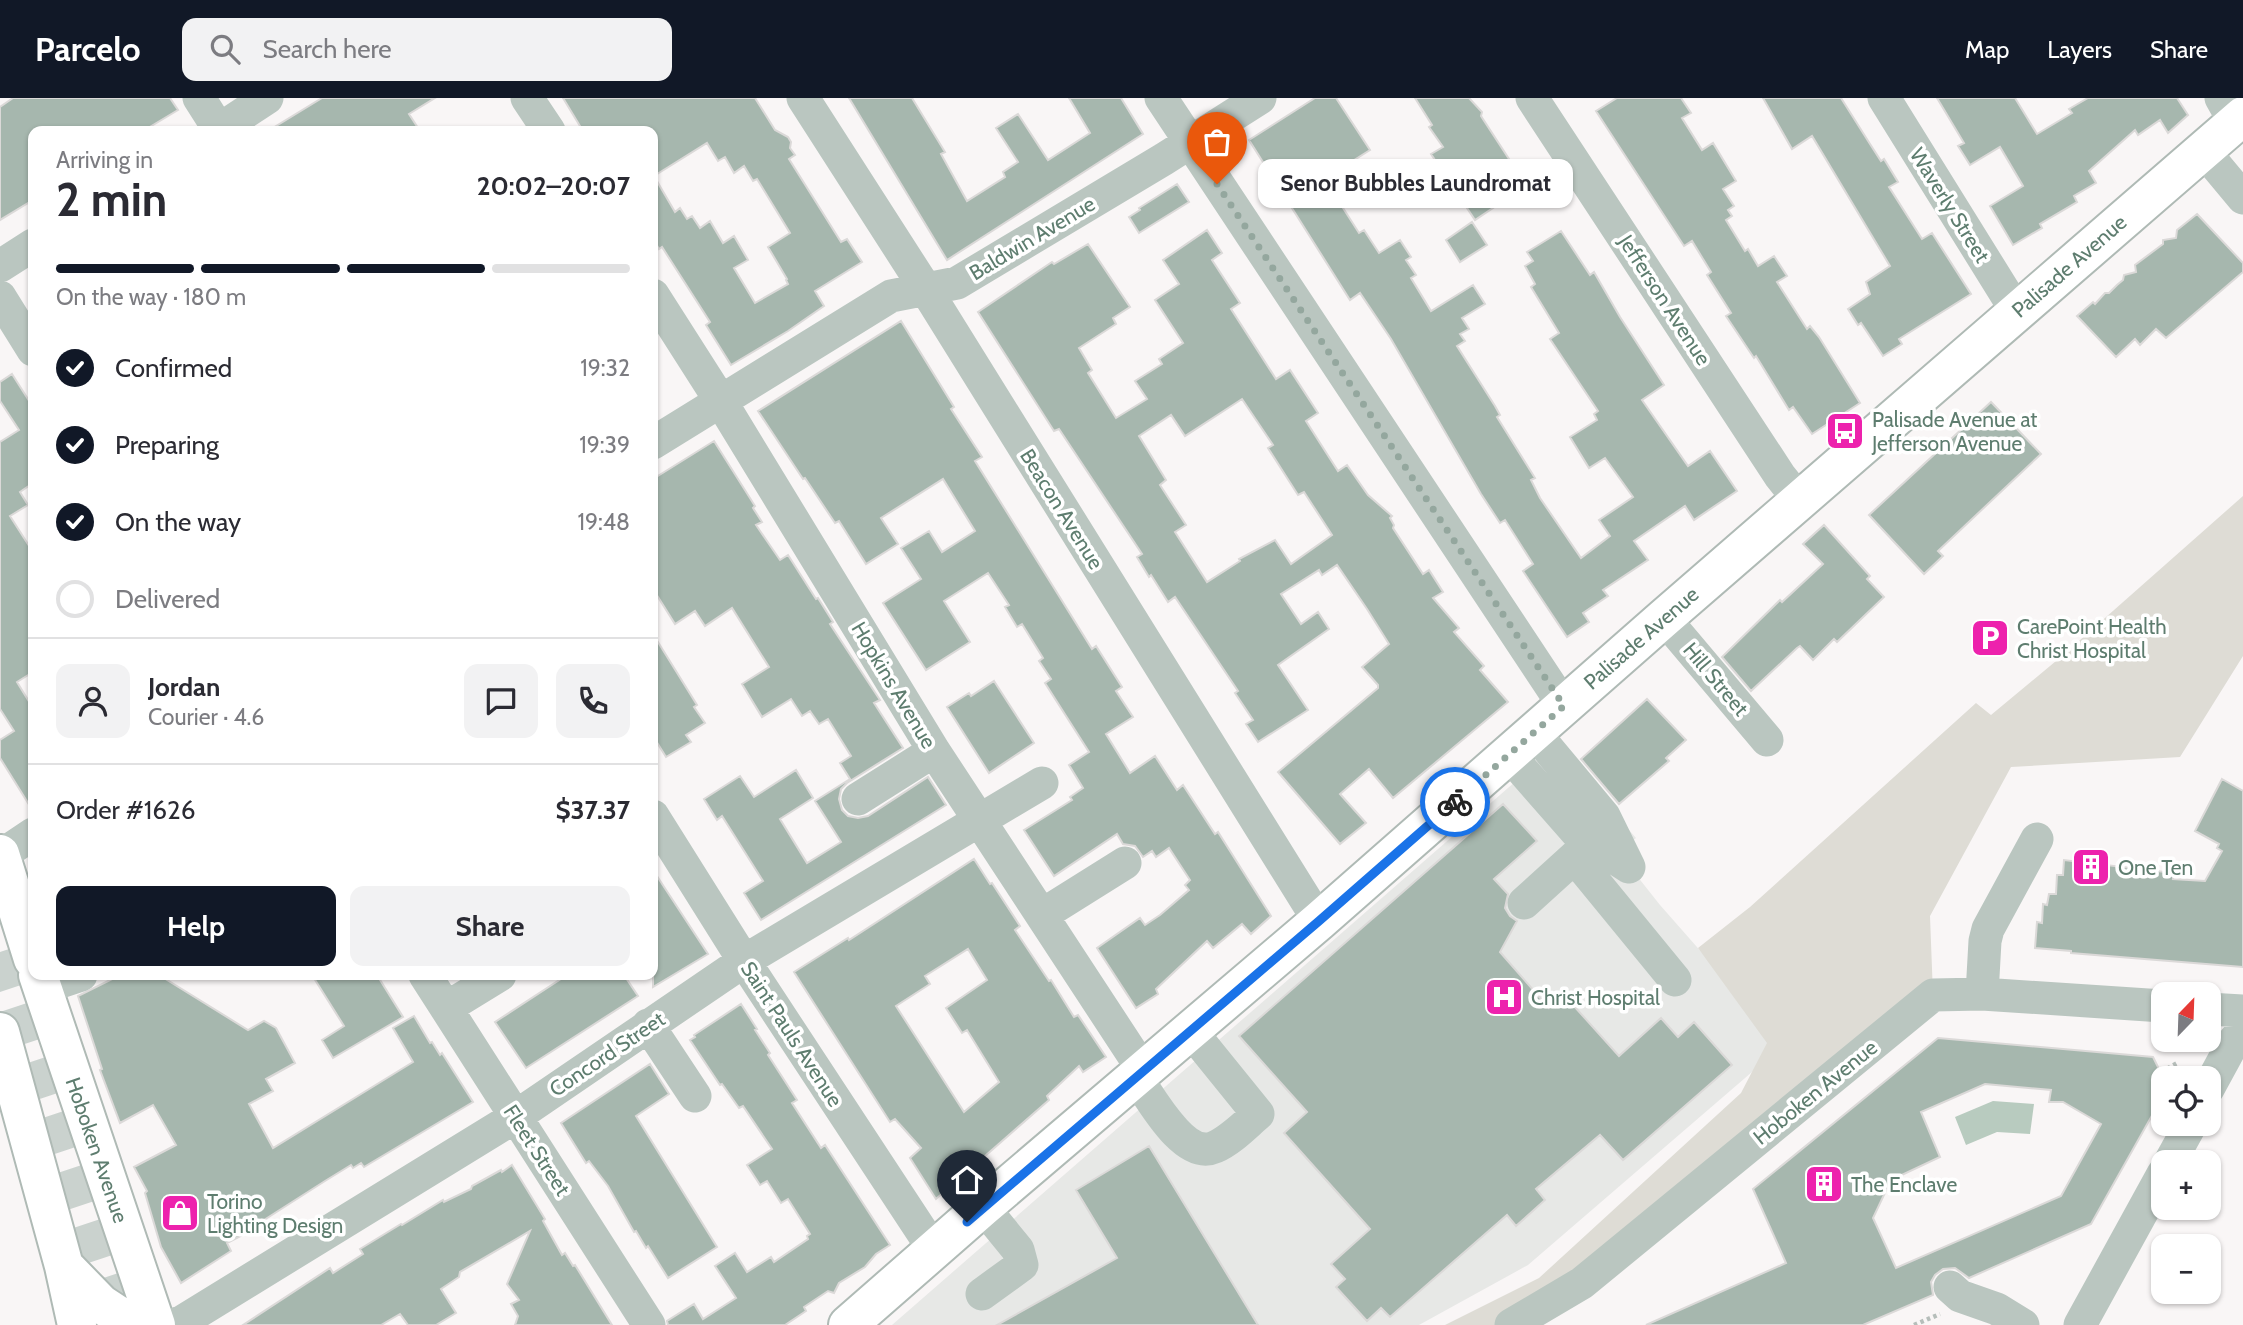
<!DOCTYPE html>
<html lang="en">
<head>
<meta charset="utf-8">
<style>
	:root { --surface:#fff; --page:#f2f2f3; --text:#2b2b33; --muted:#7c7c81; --line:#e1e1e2; --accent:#111827 }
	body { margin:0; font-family:Cabin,sans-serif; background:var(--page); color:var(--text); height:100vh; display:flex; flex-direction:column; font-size:26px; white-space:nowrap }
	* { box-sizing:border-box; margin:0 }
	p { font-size:23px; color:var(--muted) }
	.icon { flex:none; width:38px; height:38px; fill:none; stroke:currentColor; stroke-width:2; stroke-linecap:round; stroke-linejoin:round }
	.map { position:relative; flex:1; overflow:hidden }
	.drawer { position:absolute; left:28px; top:28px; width:630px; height:854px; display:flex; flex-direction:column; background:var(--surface); border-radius:14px; box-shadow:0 2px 5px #0004 }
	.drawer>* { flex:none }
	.needle { width:46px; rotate:23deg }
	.fabs { position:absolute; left:2151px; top:884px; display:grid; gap:14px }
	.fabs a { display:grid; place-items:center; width:70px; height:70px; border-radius:14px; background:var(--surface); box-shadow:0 2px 5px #0004; font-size:35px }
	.pin { position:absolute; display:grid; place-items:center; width:60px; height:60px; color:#fff; margin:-72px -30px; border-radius:50% 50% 50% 0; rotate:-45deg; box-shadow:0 0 7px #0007 }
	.pin .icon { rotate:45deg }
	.courier { position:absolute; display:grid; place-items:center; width:70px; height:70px; margin:-35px; border:5px solid #1a73e8; border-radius:50%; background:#fff; color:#222; box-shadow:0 2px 9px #0007 }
	.bubble { position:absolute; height:49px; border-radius:14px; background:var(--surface); box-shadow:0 2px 5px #0004; font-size:23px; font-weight:700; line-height:49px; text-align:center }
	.headline em { font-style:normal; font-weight:700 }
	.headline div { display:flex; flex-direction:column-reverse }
	.headline { display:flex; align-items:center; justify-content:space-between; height:119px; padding:0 28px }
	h1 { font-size:46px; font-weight:700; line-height:52px }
	.bar { display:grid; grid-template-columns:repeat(4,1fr); gap:10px 7px; align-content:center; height:84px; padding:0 28px }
	.bar i { height:9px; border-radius:5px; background:var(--line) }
	.bar .on { background:var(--accent) }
	.bar p { grid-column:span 4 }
	.line { display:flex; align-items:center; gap:18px; padding:0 28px; border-top:2px solid var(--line) }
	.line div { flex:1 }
	.round { display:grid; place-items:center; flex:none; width:74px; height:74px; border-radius:14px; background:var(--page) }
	ol { padding:0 28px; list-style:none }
	li { display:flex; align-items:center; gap:21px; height:77px }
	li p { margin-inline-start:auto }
	li .icon { padding:7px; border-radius:50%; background:var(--accent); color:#fff; stroke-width:4 }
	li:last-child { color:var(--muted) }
	li i { width:38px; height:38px; border:4px solid var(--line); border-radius:50% }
	.action { display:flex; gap:14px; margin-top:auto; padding:14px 28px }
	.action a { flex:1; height:80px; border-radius:14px; background:var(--accent); color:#fff; font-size:28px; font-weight:700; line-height:80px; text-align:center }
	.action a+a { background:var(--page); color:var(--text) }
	header { display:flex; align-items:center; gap:42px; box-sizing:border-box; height:98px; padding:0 35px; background:var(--accent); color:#fff }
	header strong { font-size:33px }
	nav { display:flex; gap:38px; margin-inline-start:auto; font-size:24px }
	.search { width:490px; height:63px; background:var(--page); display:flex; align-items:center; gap:18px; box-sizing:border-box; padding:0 24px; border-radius:14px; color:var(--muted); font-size:26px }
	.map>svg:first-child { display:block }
	.built { fill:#e7e8e6 }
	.green { fill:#dedcd5 }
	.water { fill:#b8cbbf }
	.building { fill:#a6b7ae; stroke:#dbd9d8; stroke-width:2; fill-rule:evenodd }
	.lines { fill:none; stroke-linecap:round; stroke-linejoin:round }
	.highway-tunnel { stroke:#cad2ce; stroke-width:38; stroke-dasharray:38 19; stroke-linecap:butt }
	.major-casing { stroke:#afbab5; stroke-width:42 }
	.path { stroke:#b6beba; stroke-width:4.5; stroke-dasharray:3.5 3.5; stroke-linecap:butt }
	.minor { stroke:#bac6c0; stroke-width:33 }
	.major { stroke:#fff; stroke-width:38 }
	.done { stroke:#94a79e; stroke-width:7; stroke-dasharray:0 12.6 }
	.route { stroke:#1a73e8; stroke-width:9 }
	.labels { text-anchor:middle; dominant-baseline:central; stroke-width:7; stroke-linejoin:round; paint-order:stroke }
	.street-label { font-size:21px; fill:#5e7d6f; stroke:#fff }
	.poi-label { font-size:21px; fill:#5e7d6f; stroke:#fff; text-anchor:start }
</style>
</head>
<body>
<header>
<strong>Parcelo</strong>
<div class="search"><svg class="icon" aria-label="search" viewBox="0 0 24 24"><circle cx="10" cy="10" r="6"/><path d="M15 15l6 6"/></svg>Search here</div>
<nav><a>Map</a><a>Layers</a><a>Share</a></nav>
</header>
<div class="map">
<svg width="2243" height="1227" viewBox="0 0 2243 1227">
	<rect width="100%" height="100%" fill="#f9f6f6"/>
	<path class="built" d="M1556 648 1636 740 1618 754 1660 807 1784 948 1752 974 1528 1167 1419 1227H892Z"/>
	<path class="green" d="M2243 398V558L2180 659 2011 669 1930 818 1933 897 1527 1227H1445L1539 1180 1741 995 1767 945 1698 850 1750 809 1976 605 1991 617 2062 558Z"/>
	<path class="water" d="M1993 1003 2034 1006 2030 1036 1997 1034 1966 1047 1955 1019Z"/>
	<path class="building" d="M13 0H170L178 12 143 33H33V102L0 122V9Z
		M322 0H435L409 16 420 33H268Z
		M563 0H755L775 32 788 39 791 44 790 50 795 57 789 61 841 144 847 141 862 164 815 193 824 208 788 233 731 267 706 227 710 224 662 149 659 151 653 141V33H583ZM707 45 718 63 725 59 734 75 744 68 753 83 757 81 790 135 768 149 787 181 786 182 788 186 755 205 734 170 748 162 734 138 723 145 710 123 700 130 692 118 687 121 680 110 675 114 654 78Z
		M849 0H912L945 54 941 56 967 103 1005 79 1003 74 1018 64 996 30 1018 16 1048 62 1090 35 1069 0H1121L1143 36 947 162Z
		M1315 0H1336L1370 52 1340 71 1345 78 1329 88 1359 135 1364 132 1379 155 1400 142 1411 159 1406 162 1416 177 1411 180 1431 213 1473 187 1485 206 1462 220 1469 231 1460 236 1465 243 1457 248 1495 308 1500 317 1497 319 1535 380 1531 382 1540 400 1581 460 1610 438 1599 422 1633 399 1605 360 1589 370 1570 339 1597 322 1594 316 1598 313 1550 241 1559 235 1531 189 1535 186 1525 168 1533 163 1527 154 1561 133 1590 177 1594 174 1620 219 1664 287 1642 302 1688 368 1710 353 1737 393 1694 422 1685 408 1634 443 1648 462 1603 492 1608 498 1583 515 1589 524 1567 539 1523 473 1533 466 1505 422 1500 425 1481 396 1391 241 1360 195 1350 202 1249 42Z
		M1415 0H1469L1482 14 1481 18 1513 67 1517 64 1533 88 1507 105 1505 102 1475 122 1431 56 1443 49 1429 29 1432 27Z
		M1617 0H1681L1691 15 1682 20 1702 52 1713 45 1736 83 1723 91 1734 108 1728 112 1732 118 1726 122 1745 153 1748 151 1758 168 1774 158 1787 178 1777 184 1807 231 1810 228 1819 239 1860 305 1812 336 1793 309 1789 312 1756 258 1754 260 1726 218 1731 215 1707 177 1711 174 1692 143 1684 148 1596 13Z
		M1763 0H1841L1870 46 1881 63 1884 61 1898 84 1889 89 1922 141 1932 135 1971 196 1899 241 1902 246 1883 258 1861 225 1858 227 1848 211 1870 196 1866 184 1890 168 1812 38 1792 51Z
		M1937 0H2015L2037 36 2072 15 2069 11 2088 0H2177L2188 17 2168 35 2160 22 2138 37 2135 32 2089 73 2096 85 2074 98 2077 104 2040 126 2042 130 2013 147 1990 108 2023 88 2000 49 1970 67 1958 48 1964 45Z
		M1177 86 1189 104 1139 135 1129 119 1140 112 1139 110Z
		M2197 116 2243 165V174L2166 240 2156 231 2140 247 2135 241 2116 259 2077 218 2093 204 2095 206 2105 195H2109L2117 187 2123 182 2124 177 2136 174 2135 167 2163 146V142L2176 140 2177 132Z
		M1472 124 1487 147 1460 164 1446 142Z
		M1207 132 1222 155 1212 162 1240 205 1231 211 1276 281 1290 272 1318 315 1306 323 1327 356 1338 373 1347 367 1368 397 1392 418 1390 420 1394 427 1393 430 1423 476 1429 472 1443 494 1433 500 1459 530 1454 534 1484 568 1480 572 1508 604 1393 700 1369 671 1340 696 1366 725 1340 746 1278 674 1378 590V587L1362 569 1389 546 1367 511 1337 467 1322 477 1319 472 1281 496 1301 526 1318 514 1329 531 1278 567 1308 612 1258 644 1246 626 1253 622 1235 595 1238 593 1175 499 1168 504 1151 477 1149 479 1137 459 1142 456 1059 331 1054 333 978 214 1052 164 1054 166 1088 146 1130 209 1113 220 1116 226 1079 250 1092 272 1088 275 1116 320 1147 301 1135 283 1162 266 1159 261 1183 245 1155 202 1179 186 1163 162ZM1242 301 1273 347 1268 350 1298 397 1304 394 1332 437 1291 466 1275 442 1239 461 1240 463 1207 484 1175 434 1186 427 1160 387 1166 382 1139 338 1171 317 1185 338Z
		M901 223 954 309 951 311 982 359 975 363 1092 551 1096 548 1122 589 1116 593 1133 619 1106 636 1130 675 1155 658 1177 692 1183 687 1215 736 1218 734 1271 818 1251 836 1242 826 1213 850 1207 843 1156 891 1158 896 1136 910 1097 850 1140 820 1145 827 1160 817 1189 792 1185 787 1190 782 1169 750 1156 759 1152 753 1143 759 1135 748 1123 746 1117 736 1054 778 1024 732 1072 702 1070 699 1083 690 1069 667 1089 654 1045 585 1051 581 1039 563 1043 560 1022 526 1017 529 1005 509 1009 507 988 475 944 503 970 544 926 572 883 505 921 481 901 450 929 433 942 454 975 433 943 381 881 420 898 446 866 466 839 423 835 425 805 380 803 381 758 313Z
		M12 276 33 309V385L20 394 28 407 10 418 33 454V574L17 584 33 610V713L0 660V642L14 633 0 611V344L19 332 0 303V284Z
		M1991 304 2041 356 1938 453 1943 458 1924 476 1869 417Z
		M714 343 755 408 753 410 762 424 756 427 780 462 788 457 816 501 818 500 833 524 830 526 880 602 874 605 903 650 847 685 841 691 839 701 842 712 848 718 858 720 868 718 928 679 946 707 761 822 744 795 763 783 722 718 717 722 704 701 740 678 754 699 796 672 813 700 780 721 807 765 841 744 815 703 850 681 840 665 851 658 828 621 819 626 810 613 802 618 791 601 762 619 742 586 769 569 732 510 705 528 695 513 675 526 653 491V381Z
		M1824 427 1870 478 1867 481 1884 499 1837 544 1834 541 1813 562 1800 548 1797 550 1751 593 1722 559 1780 502 1782 504 1823 466 1803 446Z
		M653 536 697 607 694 609 705 625 686 637 691 644 666 659 653 638Z
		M994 583 1034 645 989 675 947 609 969 595 971 598Z
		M1647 601 1686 642 1666 660 1669 663 1619 706 1581 661Z
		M2222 681 2243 693V869L2071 855V853L2035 850 2037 824 2042 825 2043 806 2047 807 2049 796H2056L2057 777H2063L2064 762 2174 775 2173 781 2205 783 2222 753 2217 750 2219 746 2195 733Z
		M1503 706 1537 743 1494 781 1508 796 1505 810 1510 818 1517 823 1500 854 1549 910 1564 897 1619 958 1661 920 1678 939 1694 924 1732 967 1623 1062 1600 1037 1536 1091 1545 1102 1516 1128 1507 1117 1390 1219 1381 1210 1367 1223 1336 1189 1345 1181 1331 1166 1370 1131 1284 1035 1307 1014 1239 938Z
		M974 761 990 786 992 785 1020 828 1015 832 1049 883 1051 882 1074 919 1078 917 1106 959 1083 974 1079 968 1047 998 1049 1002 936 1101 910 1060 921 1050 895 1021 890 1024 794 874 848 840 849 842ZM968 851 987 882 946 910 962 935 967 932 999 984 964 1014 896 908 930 886 925 878Z
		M653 772 708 856 653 889Z
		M120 877H159L248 932 264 923 276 930 295 965 266 981 273 993 249 1006 273 1050 413 964 393 930 414 918 430 945 432 944 440 957 442 955 473 1004 364 1069 361 1065 353 1070 351 1067 325 1083 253 1129 254 1131 227 1145 231 1153 181 1185 161 1149 145 1095 147 1093 134 1069 176 1047 153 1007 120 1025 100 972 102 971 78 898Z
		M312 877H377L403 919 333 960 322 942 344 928Z
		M567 877H624L638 898 526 970 495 924Z
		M741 906 757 931 755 932 770 955 768 957 797 1002 792 1005 821 1050 825 1047 890 1147 876 1156 865 1169 839 1185 834 1195 828 1193 804 1209 806 1213 785 1227H668L667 1223 694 1206 703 1221 736 1200 715 1168 735 1155 747 1174 771 1159 774 1164 808 1141 807 1138 810 1136 788 1101 781 1105 767 1083 760 1087 747 1067 772 1051 743 1008 739 1010 722 986 720 987 690 942 695 939 694 937Z
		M1938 940 2153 959 2163 979V998L2091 1126 1969 1180 1955 1170 1943 1171 1935 1177 1931 1184 1933 1197 1863 1227H1646L1786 1165 1753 1091ZM1985 986 2051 992 2049 1004H2063L2101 1026 2061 1098 1896 1170 1873 1120 1891 1082 1940 1059 1921 1014Z
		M650 966 669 996 636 1018 717 1149 668 1180 648 1148 646 1150 636 1133 634 1134 608 1088 589 1063 586 1065 561 1025Z
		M1149 1048 1258 1227H997L1117 1160 1076 1092Z
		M512 1067 545 1121 543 1123 562 1157 565 1155 573 1168 575 1167 612 1227H515L518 1218 511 1206 519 1202 507 1186 530 1133 460 1174 459 1179 441 1191 456 1215 436 1227H408L400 1216 381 1227H243L330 1170 333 1175 363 1156 360 1151 401 1126 402 1127 443 1102 444 1104 471 1091 472 1088 501 1072 502 1074Z"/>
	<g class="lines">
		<path class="highway-tunnel" d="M0 854 124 1227"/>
		<defs>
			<path id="major" d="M0 756 33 861
				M38 877 156 1227
				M0 934 64 1168 77 1227
				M64 1168 101 1206 133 1227
				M848 1227 983 1109 1319 823 1664 520 2243 18"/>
		</defs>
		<use href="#major" class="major-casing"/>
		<path class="path" d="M2161 974 2179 964
			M1914 1227 1940 1216"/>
		<path class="minor" d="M199 0 220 33
			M527 0 549 33
			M803 0 925 190 1319 823
			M1161 0 1564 608
			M1532 0 1780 378 1800 403
			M1884 0 2017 214
			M2221 0 2235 25
			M217 33 267 0
			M2203 52 2243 100
			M0 168 33 147
			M653 197 720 302 934 653 1143 972
			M0 199 33 252
			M653 345 891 198 957 185 1164 61 1260 0
			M1664 520 1767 642
			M1534 634 1604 718 1629 769
			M1509 657 1579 737 1629 769
			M858 701 934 653
			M653 718 744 863 934 1152
			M0 758 33 736
			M1575 760 1675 882
			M1524 805 1589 746
			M1042 817 1125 765
			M425 877 649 1227
			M42 890 81 877
			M1982 896 1985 843 1988 831 2037 741
			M446 910 500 877
			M2208 911 2243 913
			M648 927 695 998
			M1136 979C1151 1000 1184 1063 1215 1049 1231 1042 1245 1027 1258 1016L1190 932
			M2208 991 2234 943 2243 932
			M2170 1064 2191 1026
			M1950 1189 1960 1198 1997 1211 2023 1227
			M982 1196 1022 1167 1018 1152 983 1109
			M173 1227 183 1223 515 1019 744 863 1042 685
			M1511 1227 1582 1185 1933 897 1982 896 2163 908
			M2080 1227 2163 1076"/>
		<use href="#major" class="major"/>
	</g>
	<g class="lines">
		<path class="done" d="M1217 86 1564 608 1455 704"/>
		<path class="route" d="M967 1124 1319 823 1455 704"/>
	</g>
	<defs>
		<symbol id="bus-square" viewBox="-11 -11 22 22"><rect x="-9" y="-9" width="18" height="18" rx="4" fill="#ed22ad" stroke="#fff"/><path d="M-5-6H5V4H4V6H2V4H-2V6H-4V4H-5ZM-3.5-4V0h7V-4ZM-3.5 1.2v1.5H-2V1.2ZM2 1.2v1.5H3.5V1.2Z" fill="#fff"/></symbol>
		<symbol id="parking-square" viewBox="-11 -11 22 22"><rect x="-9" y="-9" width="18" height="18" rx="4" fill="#ed22ad" stroke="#fff"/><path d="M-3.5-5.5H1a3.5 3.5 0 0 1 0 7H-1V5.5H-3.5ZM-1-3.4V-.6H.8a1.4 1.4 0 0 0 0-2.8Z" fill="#fff"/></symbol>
		<symbol id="building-square" viewBox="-11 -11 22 22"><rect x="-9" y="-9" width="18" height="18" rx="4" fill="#ed22ad" stroke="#fff"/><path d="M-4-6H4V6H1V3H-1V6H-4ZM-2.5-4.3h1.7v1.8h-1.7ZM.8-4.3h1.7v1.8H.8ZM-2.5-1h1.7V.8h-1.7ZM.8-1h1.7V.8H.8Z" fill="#fff"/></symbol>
		<symbol id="hospital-square" viewBox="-11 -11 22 22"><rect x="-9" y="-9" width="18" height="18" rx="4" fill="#ed22ad" stroke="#fff"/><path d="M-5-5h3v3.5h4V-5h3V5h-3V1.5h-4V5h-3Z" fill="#fff"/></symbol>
		<symbol id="shop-square" viewBox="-11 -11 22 22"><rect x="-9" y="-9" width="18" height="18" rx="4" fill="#ed22ad" stroke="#fff"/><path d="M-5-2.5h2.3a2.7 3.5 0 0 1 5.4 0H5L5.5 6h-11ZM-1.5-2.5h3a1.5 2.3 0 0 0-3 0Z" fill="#fff"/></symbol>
	</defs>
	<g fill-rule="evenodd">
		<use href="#bus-square" x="1823" y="311" width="44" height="44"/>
		<use href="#parking-square" x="1968" y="518" width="44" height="44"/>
		<use href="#building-square" x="2069" y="747" width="44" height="44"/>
		<use href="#hospital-square" x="1482" y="877" width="44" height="44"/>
		<use href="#building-square" x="1802" y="1064" width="44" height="44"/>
		<use href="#shop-square" x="158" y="1093" width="44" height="44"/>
	</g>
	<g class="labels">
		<g class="street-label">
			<text transform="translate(1950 107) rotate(58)">Waverly Street</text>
			<text transform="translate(1032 140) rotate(-31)">Baldwin Avenue</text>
			<text transform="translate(2069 168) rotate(-41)">Palisade Avenue</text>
			<text transform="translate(1665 202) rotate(57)">Jefferson Avenue</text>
			<text transform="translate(1062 411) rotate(58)">Beacon Avenue</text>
			<text transform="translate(1641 540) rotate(-41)">Palisade Avenue</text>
			<text transform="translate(1716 581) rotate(50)">Hill Street</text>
			<text transform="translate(894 587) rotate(59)">Hopkins Avenue</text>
			<text transform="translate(792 936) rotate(57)">Saint Pauls Avenue</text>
			<text transform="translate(607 956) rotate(-34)">Concord Street</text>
			<text transform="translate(1815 994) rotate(-39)">Hoboken Avenue</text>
			<text transform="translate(97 1052) rotate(71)">Hoboken Avenue</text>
			<text transform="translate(537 1052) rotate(57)">Fleet Street</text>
		</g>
		<g class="poi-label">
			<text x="1872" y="321">Palisade Avenue at<tspan x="1872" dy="24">Jefferson Avenue</tspan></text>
			<text x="2017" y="528">CarePoint Health<tspan x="2017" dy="24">Christ Hospital</tspan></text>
			<text x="2118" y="769">One Ten</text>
			<text x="1531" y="899">Christ Hospital</text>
			<text x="1851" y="1086">The Enclave</text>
			<text x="207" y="1103">Torino<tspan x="207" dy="24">Lighting Design</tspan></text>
		</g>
	</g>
</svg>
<div class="fabs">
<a><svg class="needle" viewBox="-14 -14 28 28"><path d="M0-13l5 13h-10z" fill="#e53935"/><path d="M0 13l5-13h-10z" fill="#7c7c81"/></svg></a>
<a><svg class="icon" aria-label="locate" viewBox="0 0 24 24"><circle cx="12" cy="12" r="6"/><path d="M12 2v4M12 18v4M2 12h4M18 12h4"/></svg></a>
<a>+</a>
<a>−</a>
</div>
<div class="pin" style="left:1217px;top:86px;background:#ea580c"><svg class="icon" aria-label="bag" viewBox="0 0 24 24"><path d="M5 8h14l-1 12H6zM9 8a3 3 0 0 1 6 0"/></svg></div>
<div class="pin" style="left:967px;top:1124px;background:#1f2937"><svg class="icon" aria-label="home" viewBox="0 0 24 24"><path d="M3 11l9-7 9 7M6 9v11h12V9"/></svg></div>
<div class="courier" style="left:1455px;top:704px"><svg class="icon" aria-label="bike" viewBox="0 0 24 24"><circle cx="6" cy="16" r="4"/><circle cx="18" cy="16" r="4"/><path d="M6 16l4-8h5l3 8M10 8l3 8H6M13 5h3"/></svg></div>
<div class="bubble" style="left:1258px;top:61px;width:315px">Senor Bubbles Laundromat</div>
<section class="drawer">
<div class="headline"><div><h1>2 min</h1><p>Arriving in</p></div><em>20:02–20:07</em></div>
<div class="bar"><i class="on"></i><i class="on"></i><i class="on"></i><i></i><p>On the way · 180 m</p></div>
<ol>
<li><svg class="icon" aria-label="check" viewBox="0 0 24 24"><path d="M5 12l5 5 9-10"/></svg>Confirmed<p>19:32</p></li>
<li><svg class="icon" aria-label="check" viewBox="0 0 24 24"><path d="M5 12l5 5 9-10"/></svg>Preparing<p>19:39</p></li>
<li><svg class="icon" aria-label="check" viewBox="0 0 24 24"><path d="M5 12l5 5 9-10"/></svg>On the way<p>19:48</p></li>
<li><i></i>Delivered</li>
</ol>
<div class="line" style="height:126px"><a class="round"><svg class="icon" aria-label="person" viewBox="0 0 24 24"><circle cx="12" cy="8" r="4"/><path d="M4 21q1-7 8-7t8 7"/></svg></a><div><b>Jordan</b><p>Courier · 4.6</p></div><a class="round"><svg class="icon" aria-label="chat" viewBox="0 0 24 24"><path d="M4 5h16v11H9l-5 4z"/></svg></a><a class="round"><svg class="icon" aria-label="phone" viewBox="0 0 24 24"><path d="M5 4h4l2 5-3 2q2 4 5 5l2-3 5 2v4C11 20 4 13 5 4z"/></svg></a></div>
<div class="line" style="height:91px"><div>Order #1626</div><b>$37.37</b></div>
<div class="action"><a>Help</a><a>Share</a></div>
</section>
</div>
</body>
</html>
